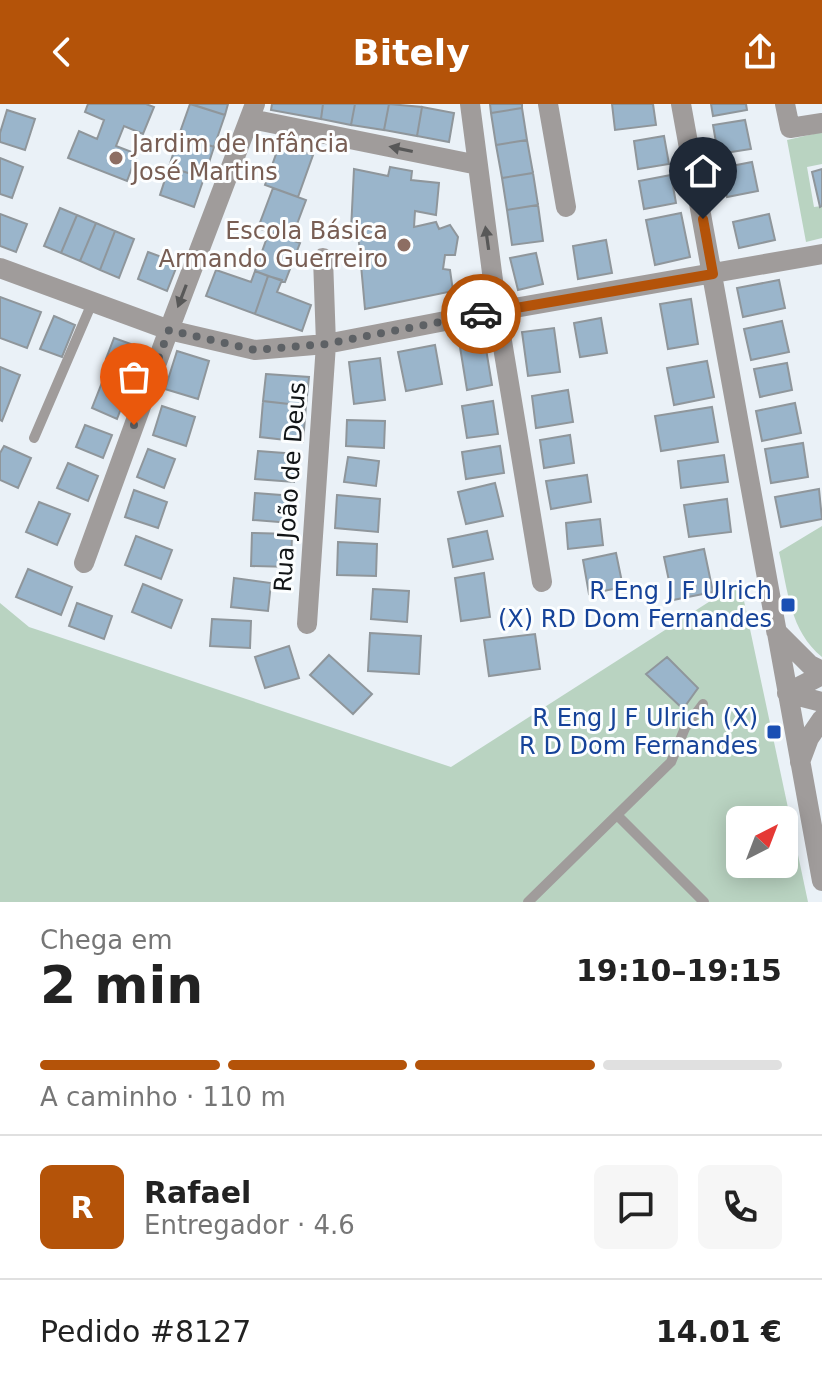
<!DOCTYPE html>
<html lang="pt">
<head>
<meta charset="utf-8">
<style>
	:root { --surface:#fff; --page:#f6f6f6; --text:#222; --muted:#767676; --line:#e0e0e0; --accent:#b45309 }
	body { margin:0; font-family:"DejaVu Sans",sans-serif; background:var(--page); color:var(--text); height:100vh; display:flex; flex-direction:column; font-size:30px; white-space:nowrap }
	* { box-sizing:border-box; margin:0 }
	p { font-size:26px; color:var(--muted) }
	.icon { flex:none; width:44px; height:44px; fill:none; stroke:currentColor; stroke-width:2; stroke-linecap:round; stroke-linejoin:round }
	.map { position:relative; height:798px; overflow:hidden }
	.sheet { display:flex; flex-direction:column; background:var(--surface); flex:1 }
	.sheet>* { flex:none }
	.needle { width:52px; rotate:42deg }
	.controls { position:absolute; left:726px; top:702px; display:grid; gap:16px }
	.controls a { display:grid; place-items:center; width:72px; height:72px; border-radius:12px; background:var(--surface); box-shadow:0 4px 20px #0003; font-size:40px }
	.pin { position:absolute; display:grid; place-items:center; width:68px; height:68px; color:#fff; margin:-82px -34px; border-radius:50% 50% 50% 0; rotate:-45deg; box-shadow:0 0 8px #0007 }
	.pin .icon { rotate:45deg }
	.courier { position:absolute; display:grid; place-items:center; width:80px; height:80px; margin:-40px; border:6px solid #b45309; border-radius:50%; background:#fff; color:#222; box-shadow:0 2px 10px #0007 }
	.overview em { font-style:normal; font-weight:600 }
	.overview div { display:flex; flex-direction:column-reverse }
	.overview { display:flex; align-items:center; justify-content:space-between; height:136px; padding:0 40px }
	h1 { font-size:52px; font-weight:600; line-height:60px }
	.bar { display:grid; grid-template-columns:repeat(4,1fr); gap:12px 8px; align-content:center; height:96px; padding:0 40px }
	.bar i { height:10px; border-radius:6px; background:var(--line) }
	.bar .on { background:var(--accent) }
	.bar p { grid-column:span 4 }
	.line { display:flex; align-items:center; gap:20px; padding:0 40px; border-top:2px solid var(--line) }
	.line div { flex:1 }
	.round { display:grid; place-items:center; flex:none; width:84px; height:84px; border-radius:12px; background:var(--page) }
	header { display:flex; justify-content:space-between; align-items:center; height:104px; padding:0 40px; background:var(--accent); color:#fff; font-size:36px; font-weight:600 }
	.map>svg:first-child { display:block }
	.green { fill:#b9d3c1; fill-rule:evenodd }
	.building { fill:#9ab5cb; stroke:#8f969b; stroke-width:2 }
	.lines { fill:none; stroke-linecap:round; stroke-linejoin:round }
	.service { stroke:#a09c9b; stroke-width:10 }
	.minor { stroke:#a09c9b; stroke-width:20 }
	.oneway { fill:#585858 }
	.done { stroke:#5d6165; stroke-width:8; stroke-dasharray:0 14.4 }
	.route { stroke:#b45309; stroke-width:10 }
	.education-dot { fill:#8d6e63; stroke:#fcfeff; stroke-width:3 }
	.transit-dot { fill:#1a4fb4; stroke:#fcfeff; stroke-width:3 }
	.labels { text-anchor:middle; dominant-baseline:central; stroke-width:6; stroke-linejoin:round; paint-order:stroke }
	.education-label { font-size:24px; fill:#785e54; stroke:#fcfeff; text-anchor:start }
	.street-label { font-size:24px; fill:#111416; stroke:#fcfeff }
	.transit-label { font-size:24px; fill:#164399; stroke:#fcfeff; text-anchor:end }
</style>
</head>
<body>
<header><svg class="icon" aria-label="back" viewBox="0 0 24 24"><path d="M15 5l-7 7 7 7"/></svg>Bitely<svg class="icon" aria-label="share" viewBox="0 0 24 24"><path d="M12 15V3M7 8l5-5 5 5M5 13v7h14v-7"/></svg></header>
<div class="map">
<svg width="822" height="798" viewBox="0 0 822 798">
	<rect width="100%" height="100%" fill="#eaf1f7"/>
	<path class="green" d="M822 28V60L807 63 814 103 822 102V134L806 138 787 36Z
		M822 422V553C790 527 788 487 779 448Z
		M740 478 808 798H0V499L29 523 451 663ZM740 716H784V760H740Z"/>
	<path class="building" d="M88 0H146L154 3 143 30 124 22 116 42 137 50 127 77 68 54 79 27 97 35 104 16 85 8Z
		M190 0 225 11 214 43 179 31Z
		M191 0H228L225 11Z
		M272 0H323L321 15 271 6Z
		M323 0H355L351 21 321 15Z
		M355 0H389L384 26 351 21Z
		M389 0 422 3 417 32 384 26Z
		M490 0H522V4L491 9Z
		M612 0H653L656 21 615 26Z
		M711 0H746L747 6 713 12Z
		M422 3 454 9 449 38 417 32Z
		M522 4 527 36 496 41 491 9Z
		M7 6 35 15 25 46 0 38V29Z
		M745 16 751 45 718 50 713 21Z
		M179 31 214 43 204 74 169 63Z
		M664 32 669 60 638 65 634 37Z
		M527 36 533 69 502 74 496 41Z
		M280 39 313 51 298 93 265 81Z
		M0 54 23 63 12 94 0 90Z
		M752 58 758 87 727 93 721 64Z
		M169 63 204 74 194 103 160 91Z
		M390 63 412 67 411 76 439 79 436 111 415 107 414 123 436 118 439 125 450 121 458 133 455 151H445L443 165 450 166 453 187 365 205 358 128 351 126 354 65 388 72Z
		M822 65V102L820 103 812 68Z
		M533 69 538 101 507 106 502 74Z
		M671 71 676 99 644 105 639 77Z
		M273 84 306 96 291 136 258 124Z
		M538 101 543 137 512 141 507 106Z
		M60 104 77 111 61 149 44 142Z
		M681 109 690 153 655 161 646 116Z
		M0 110 27 120 16 148 0 142Z
		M769 110 775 136 739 144 733 118Z
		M77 111 96 119 80 157 61 149Z
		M96 119 115 127 100 166 80 157Z
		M115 127 134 135 119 174 100 166Z
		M269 128 300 139 285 178 255 167Z
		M606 136 612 169 578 175 573 142Z
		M148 148 178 159 167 187 138 175Z
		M536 149 543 180 518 186 510 154Z
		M216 166 251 178 255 167 268 172 255 210 206 192Z
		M268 172 282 176 277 188 311 201 302 227 255 210Z
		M779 176 785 204 743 213 737 184Z
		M0 193 41 208 27 244 0 234Z
		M691 195 698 240 668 245 660 200Z
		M54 212 75 221 62 253 40 245Z
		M601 214 607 249 580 253 574 219Z
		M782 217 789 248 751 256 744 225Z
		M554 224 560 268 528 272 522 228Z
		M114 234 145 245 137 266 106 255Z
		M485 239 492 281 467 286 460 243Z
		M435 241 442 280 406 287 398 248Z
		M177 247 209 257 198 295 165 285Z
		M380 254 385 296 354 300 349 258Z
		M707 257 714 293 674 301 667 264Z
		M787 259 792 286 760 293 754 265Z
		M0 263 20 271 2 317 0 316Z
		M266 270 309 273 306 302 263 297Z
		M103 276 128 286 117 315 92 304Z
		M568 286 573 318 536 324 532 292Z
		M263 297 306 302 303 338 260 333Z
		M493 297 498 330 467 334 462 302Z
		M795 299 801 329 762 337 756 307Z
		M162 302 195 313 186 342 153 331Z
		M712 303 718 338 661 347 655 312Z
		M347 316 385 317 384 344 346 342Z
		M85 321 112 331 103 354 76 343Z
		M570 331 574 359 544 364 540 336Z
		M803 339 808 373 771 379 765 345Z
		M4 342 31 354 18 384 0 376V349Z
		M500 342 504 369 466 375 462 348Z
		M148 345 175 355 164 384 137 373Z
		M258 347 297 350 294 378 255 375Z
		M724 351 728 378 681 384 678 357Z
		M348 353 379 357 376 382 344 378Z
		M68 359 98 372 88 397 57 384Z
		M587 371 591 398 551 405 546 377Z
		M495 379 503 412 466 420 458 388Z
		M819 385 822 415 781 423 775 393Z
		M134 386 167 398 158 424 125 413Z
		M255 389 294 392 291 419 253 416Z
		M337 391 380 395 378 428 335 424Z
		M727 395 731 428 689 433 684 401Z
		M39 398 70 410 57 441 26 428Z
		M600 415 603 441 568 445 566 419Z
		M487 427 493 455 453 463 448 435Z
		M252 429 292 430 291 463 251 462Z
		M136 432 172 446 161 475 125 461Z
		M338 438 377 440 376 472 337 471Z
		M704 445 713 488 673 496 664 453Z
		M616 449 623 483 589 490 583 456Z
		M28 465 72 483 61 511 16 493Z
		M484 469 490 513 461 517 455 474Z
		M234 474 271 479 268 507 231 503Z
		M143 480 182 496 171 524 132 508Z
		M373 485 409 487 407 518 371 515Z
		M77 499 112 512 104 535 69 522Z
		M212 515 251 517 250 544 210 542Z
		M370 529 421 532 419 570 368 567Z
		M535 530 540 565 489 572 484 536Z
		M289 542 299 574 265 584 255 553Z
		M329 551 372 590 353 610 310 571Z
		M667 553 698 584 683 605 646 570Z"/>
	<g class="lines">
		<path class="service" d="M34 334 92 199
			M617 711 704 798
			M528 798 671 658 685 624 703 600"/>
		<path class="minor" d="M470 0 497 207 542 478
			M548 0 566 103
			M681 0 822 777
			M785 0 790 24 822 19
			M251 15 478 61
			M0 164 169 226 255 246 326 240 497 207 822 150
			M84 459 164 239 255 0
			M307 520 326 240 323 154
			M776 527 810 561 822 567
			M787 589 822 571
			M787 589 822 598
			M800 658 809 634 822 615"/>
	</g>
	<defs><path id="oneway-solid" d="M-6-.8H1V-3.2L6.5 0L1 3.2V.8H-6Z" transform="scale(2)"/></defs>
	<g class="oneway">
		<use href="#oneway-solid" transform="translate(401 45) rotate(-168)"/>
		<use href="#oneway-solid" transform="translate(487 134) rotate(-98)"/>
		<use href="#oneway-solid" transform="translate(182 192) rotate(111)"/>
	</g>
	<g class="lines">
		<path class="done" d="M134 321 169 226 255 246 326 240 481 210"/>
		<path class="route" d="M481 210 713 170 703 115"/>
	</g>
	<g class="education-dot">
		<circle cx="116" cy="54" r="8"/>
		<circle cx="404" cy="141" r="8"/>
	</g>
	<g class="transit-dot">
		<rect x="780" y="493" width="16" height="16" rx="4"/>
		<rect x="766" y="620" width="16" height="16" rx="4"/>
	</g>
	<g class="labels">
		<g class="education-label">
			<text x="132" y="40">Jardim de Infância<tspan x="132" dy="28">José Martins</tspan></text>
			<text x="388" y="127" text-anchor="end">Escola Básica<tspan x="388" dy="28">Armando Guerreiro</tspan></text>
		</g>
		<g class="street-label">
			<text transform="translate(290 383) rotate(-86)">Rua João de Deus</text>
		</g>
		<g class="transit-label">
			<text x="772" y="487">R Eng J F Ulrich<tspan x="772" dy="28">(X) RD Dom Fernandes</tspan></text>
			<text x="758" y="614">R Eng J F Ulrich (X)<tspan x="758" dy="28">R D Dom Fernandes</tspan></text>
		</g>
	</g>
</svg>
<div class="controls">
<a><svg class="needle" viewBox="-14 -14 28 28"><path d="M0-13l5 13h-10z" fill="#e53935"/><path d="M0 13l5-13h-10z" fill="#767676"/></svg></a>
</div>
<div class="pin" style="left:134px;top:321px;background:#ea580c"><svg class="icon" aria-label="bag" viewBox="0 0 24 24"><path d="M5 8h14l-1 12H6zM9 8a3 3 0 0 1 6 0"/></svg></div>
<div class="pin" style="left:703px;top:115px;background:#1f2937"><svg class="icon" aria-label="home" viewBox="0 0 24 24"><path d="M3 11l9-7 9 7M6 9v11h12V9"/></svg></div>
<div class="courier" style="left:481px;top:210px"><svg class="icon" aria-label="car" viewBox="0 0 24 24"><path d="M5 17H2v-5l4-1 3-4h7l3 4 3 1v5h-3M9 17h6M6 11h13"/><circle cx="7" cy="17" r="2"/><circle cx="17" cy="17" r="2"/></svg></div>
</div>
<section class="sheet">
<div class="overview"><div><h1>2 min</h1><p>Chega em</p></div><em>19:10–19:15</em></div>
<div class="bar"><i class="on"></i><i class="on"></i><i class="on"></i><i></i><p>A caminho · 110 m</p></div>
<div class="line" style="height:144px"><b class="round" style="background:var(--accent);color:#fff">R</b><div><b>Rafael</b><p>Entregador · 4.6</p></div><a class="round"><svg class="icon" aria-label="chat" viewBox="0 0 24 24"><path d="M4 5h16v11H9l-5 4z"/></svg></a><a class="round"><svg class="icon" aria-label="phone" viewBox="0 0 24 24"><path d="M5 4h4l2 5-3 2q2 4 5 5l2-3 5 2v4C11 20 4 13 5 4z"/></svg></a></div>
<div class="line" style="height:104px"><div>Pedido #8127</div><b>14.01 €</b></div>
</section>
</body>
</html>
